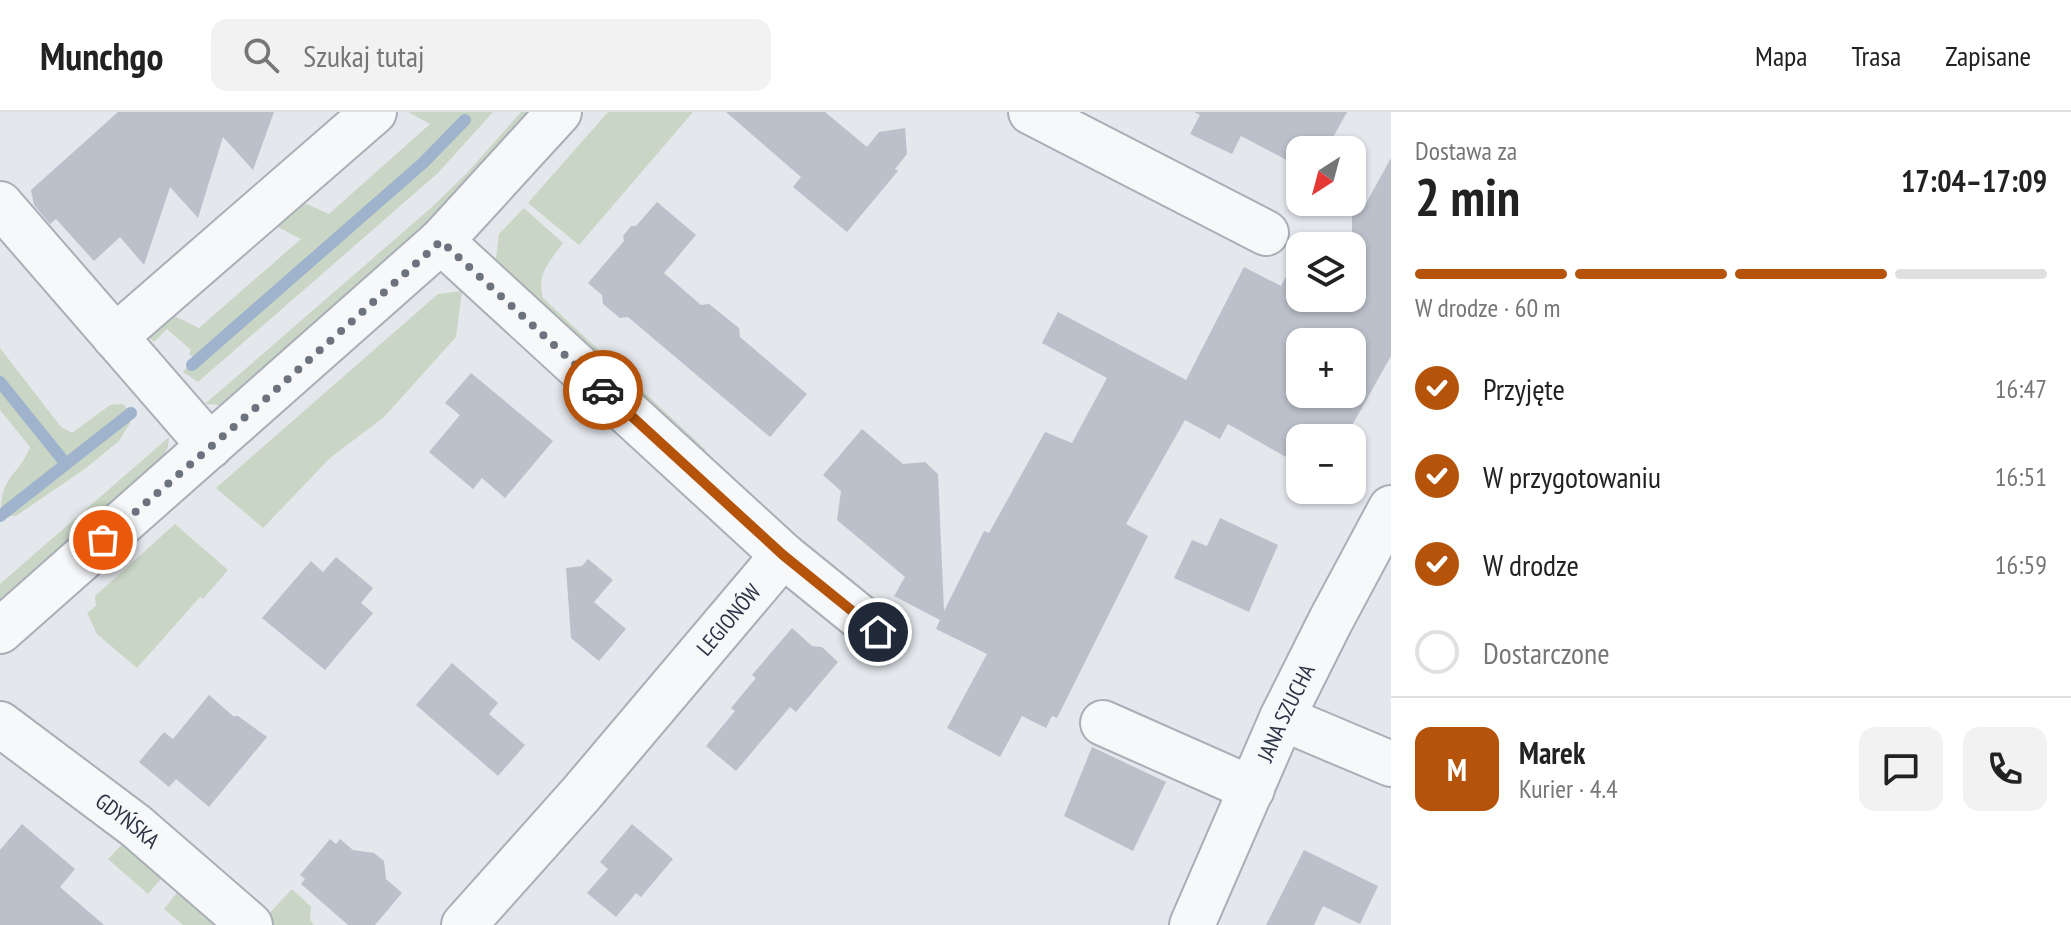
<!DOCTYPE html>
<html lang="pl">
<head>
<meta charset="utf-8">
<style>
	:root { --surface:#fff; --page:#f2f2f2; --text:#222; --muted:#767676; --line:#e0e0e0; --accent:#b45309 }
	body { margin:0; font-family:"PT Sans Narrow",sans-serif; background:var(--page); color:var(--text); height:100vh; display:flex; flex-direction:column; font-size:30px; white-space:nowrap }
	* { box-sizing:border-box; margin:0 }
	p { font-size:26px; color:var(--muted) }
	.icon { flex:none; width:44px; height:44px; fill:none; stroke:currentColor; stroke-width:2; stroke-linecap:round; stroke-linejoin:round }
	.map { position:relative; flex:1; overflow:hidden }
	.side { display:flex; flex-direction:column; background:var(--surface); width:680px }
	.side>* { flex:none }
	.needle { width:52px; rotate:216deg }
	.controls { position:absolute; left:1286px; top:24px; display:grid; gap:16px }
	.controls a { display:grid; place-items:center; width:80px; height:80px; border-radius:16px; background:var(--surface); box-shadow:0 2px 6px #0004; font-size:40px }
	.pin { position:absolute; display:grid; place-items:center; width:68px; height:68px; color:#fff; margin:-34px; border:4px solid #fff; border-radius:50%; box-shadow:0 2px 8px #0007 }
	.courier { position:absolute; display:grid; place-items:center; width:80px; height:80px; margin:-40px; border:6px solid #b45309; border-radius:50%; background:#fff; color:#222; box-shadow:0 2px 10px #0007 }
	.summary em { font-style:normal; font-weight:600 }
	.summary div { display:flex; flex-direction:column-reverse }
	.summary { display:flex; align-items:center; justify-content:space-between; height:136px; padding:0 24px }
	h1 { font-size:52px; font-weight:600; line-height:60px }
	.bar { display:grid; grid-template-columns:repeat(4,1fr); gap:12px 8px; align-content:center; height:96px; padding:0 24px }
	.bar i { height:10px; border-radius:6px; background:var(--line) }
	.bar .current { background:var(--accent) }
	.bar p { grid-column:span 4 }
	.line { display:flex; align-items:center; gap:20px; padding:0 24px; border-top:2px solid var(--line) }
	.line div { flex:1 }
	.round { display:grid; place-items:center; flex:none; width:84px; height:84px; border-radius:16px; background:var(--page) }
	ol { padding:0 24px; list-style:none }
	li { display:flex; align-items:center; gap:24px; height:88px }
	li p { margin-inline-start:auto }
	li .icon { padding:8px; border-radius:50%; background:var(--accent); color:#fff; stroke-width:4 }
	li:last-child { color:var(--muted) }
	li i { width:44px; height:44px; border:4px solid var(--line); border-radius:50% }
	header { display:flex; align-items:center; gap:48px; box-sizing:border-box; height:112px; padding:0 40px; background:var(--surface); border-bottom:2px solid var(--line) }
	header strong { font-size:38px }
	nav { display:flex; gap:44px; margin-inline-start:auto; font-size:28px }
	.search { width:560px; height:72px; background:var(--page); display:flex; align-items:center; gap:20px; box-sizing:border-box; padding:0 28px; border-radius:16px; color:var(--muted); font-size:30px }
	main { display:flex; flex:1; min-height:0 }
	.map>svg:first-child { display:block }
	.green { fill:#c9d6c5 }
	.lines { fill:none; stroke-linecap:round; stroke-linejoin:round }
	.stream { stroke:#9fb4cc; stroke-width:12 }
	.building { fill:#bbc0ca; fill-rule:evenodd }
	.minor-casing { stroke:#a9aeb7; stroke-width:48 }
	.minor { stroke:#f7f8fa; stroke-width:44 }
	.done { stroke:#6c737f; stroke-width:8; stroke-dasharray:0 14.4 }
	.route { stroke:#b45309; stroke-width:10 }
	.labels { text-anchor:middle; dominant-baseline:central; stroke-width:7; stroke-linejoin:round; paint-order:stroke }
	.street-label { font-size:22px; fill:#2b3445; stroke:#f4f6f9 }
</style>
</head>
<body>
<header>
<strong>Munchgo</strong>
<div class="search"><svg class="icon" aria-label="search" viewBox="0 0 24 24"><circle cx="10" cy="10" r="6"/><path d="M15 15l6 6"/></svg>Szukaj tutaj</div>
<nav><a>Mapa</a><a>Trasa</a><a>Zapisane</a></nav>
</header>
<main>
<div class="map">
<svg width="1391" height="813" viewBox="0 0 1391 813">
	<rect width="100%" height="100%" fill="#e4e7ec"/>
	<path class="green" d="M408 0H493L438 61 198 270 183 260 195 246 189 242 191 238 167 217 154 230 143 219 168 201 199 216 301 127 278 115 275 108 298 88 329 102 430 12Z
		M521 0H531L428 111 232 286 221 293 205 292 432 95 467 61Z
		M608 0H693L579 133 528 91Z
		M524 96 563 131C550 149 536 162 543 186L706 338 699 344 494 162 499 122Z
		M462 179 456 225 384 305 330 346 263 416 216 376 438 182Z
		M0 236 61 315 72 321 110 293 123 292 131 301 130 311 119 329 86 356 16 404H1C0 362 17 367 30 335L0 298Z
		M169 325 168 335 161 348 0 489V472Z
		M175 412 228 458 203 487 200 485 137 556 97 522 87 501 96 494 95 484Z
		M132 722 171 755 148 782 108 747Z
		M186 769 239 813H183L164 797Z
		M292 777 311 795 310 808 314 813H274L265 806Z"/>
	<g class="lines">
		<path class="stream" d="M192 253 423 51 465 8
			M0 270 66 352
			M0 404 131 301"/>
	</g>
	<path class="building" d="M118 0H274L253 58 223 25 198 106 170 75 144 153 120 125 94 149 56 107 50 112 34 93 31 78Z
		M726 0H825L867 35 879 20 905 16 907 42 895 57 898 59 847 120 793 75 801 65Z
		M1194 0H1347L1326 38H1300V55L1241 24 1232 42 1190 22 1200 3Z
		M1391 46V244L1345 326H1300V353L1228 312 1220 327 1185 308 1126 412 1148 424 1057 606 1052 604 1046 616 1022 604 1000 645 947 616 987 542 936 517 940 508 894 484 905 465 837 408 841 379 823 363 862 317 903 352 925 350 938 362 944 499 984 419 989 421 1045 320 1072 331 1107 266 1042 231 1058 200 1186 268 1244 155 1281 174 1293 151 1300 155V186H1352V89L1364 95ZM1300 230H1352V282H1300Z
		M657 90 696 123 664 161 701 193 709 192 739 216 740 225 807 282 770 325 628 205 620 206 603 192 602 183 588 171 624 129 623 124 631 114H636Z
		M471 261 553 329 505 386 482 366 473 377 429 340 460 303 445 291Z
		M1220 406 1278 433 1249 500 1174 466 1192 428 1207 434Z
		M336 445 373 476 361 491 373 501 325 558 262 506 311 449 323 460Z
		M588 447 613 468 594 490 626 517 599 549 571 526 566 456 582 454Z
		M792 516 812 534 822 535 838 550 796 600 790 595 736 659 706 634 735 599 731 596 756 566 752 563Z
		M452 551 498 591 489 602 525 633 498 664 416 593Z
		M209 583 233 604H238L267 625 209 695 176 667 169 675 139 650 164 620 173 627Z
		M1092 635 1166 670 1133 739 1064 704Z
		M22 712 75 757 60 775 104 813H0V738Z
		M632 712 673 747 641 785 636 781 616 805 587 781 608 757 600 750Z
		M330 727 336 732 340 727 353 738 374 741 384 749 386 767 402 781 375 813H348L301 772 305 767 300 763Z
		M1304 738 1378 774 1360 812 1323 794 1314 813H1266Z"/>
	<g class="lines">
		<defs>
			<g id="minor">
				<path d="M1031 0 1266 121"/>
				<path d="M0 92 210 334"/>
				<path d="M441 129 783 443 878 520"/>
				<path d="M115 225 374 0"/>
				<path d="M0 519 441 129 559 0"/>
				<path d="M1282 606 1391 652"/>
				<path d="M1103 611 1252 677"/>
				<path id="s1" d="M0 612 136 714 250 813"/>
				<path id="s2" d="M464 813 581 682 783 443"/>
				<path id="s3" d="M1192 813 1282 606 1331 508 1391 396"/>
			</g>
		</defs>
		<use href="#minor" class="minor-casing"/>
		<use href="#minor" class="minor"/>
	</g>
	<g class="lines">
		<path class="done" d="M103 428 259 293 441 129 603 278"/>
		<path class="route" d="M603 278 783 443 878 520"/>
	</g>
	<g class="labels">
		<g class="street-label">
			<text stroke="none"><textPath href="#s2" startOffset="404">LEGIONÓW</textPath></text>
			<text stroke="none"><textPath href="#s3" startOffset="232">JANA SZUCHA</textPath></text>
			<text stroke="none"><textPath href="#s1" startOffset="160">GDYŃSKA</textPath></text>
		</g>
	</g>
</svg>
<div class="controls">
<a><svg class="needle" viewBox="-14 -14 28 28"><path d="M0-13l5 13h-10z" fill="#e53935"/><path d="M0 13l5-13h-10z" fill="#767676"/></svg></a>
<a><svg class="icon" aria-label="layers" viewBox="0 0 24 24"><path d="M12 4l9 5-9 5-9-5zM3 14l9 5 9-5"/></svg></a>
<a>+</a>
<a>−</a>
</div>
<div class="pin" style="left:103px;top:428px;background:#ea580c"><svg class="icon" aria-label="bag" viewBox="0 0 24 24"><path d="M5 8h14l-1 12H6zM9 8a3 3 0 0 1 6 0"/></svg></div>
<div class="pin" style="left:878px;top:520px;background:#1f2937"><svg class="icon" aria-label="home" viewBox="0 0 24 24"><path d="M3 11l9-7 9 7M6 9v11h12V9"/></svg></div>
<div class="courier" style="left:603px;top:278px"><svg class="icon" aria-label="car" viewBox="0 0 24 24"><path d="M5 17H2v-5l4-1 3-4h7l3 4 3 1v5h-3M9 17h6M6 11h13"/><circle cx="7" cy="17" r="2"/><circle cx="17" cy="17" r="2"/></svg></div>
</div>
<section class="side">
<div class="summary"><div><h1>2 min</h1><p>Dostawa za</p></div><em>17:04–17:09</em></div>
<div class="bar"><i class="current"></i><i class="current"></i><i class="current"></i><i></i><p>W drodze · 60 m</p></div>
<ol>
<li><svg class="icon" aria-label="check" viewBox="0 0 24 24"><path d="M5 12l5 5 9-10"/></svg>Przyjęte<p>16:47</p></li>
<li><svg class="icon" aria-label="check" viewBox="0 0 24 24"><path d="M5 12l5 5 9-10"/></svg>W przygotowaniu<p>16:51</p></li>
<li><svg class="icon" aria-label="check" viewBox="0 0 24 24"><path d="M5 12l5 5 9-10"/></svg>W drodze<p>16:59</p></li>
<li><i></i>Dostarczone</li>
</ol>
<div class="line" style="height:144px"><b class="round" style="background:var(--accent);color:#fff">M</b><div><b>Marek</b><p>Kurier · 4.4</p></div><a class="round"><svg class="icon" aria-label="chat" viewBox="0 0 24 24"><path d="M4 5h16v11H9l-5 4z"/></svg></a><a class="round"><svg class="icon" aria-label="phone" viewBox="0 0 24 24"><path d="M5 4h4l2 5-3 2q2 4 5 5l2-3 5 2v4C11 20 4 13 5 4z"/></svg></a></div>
</section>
</main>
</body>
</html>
